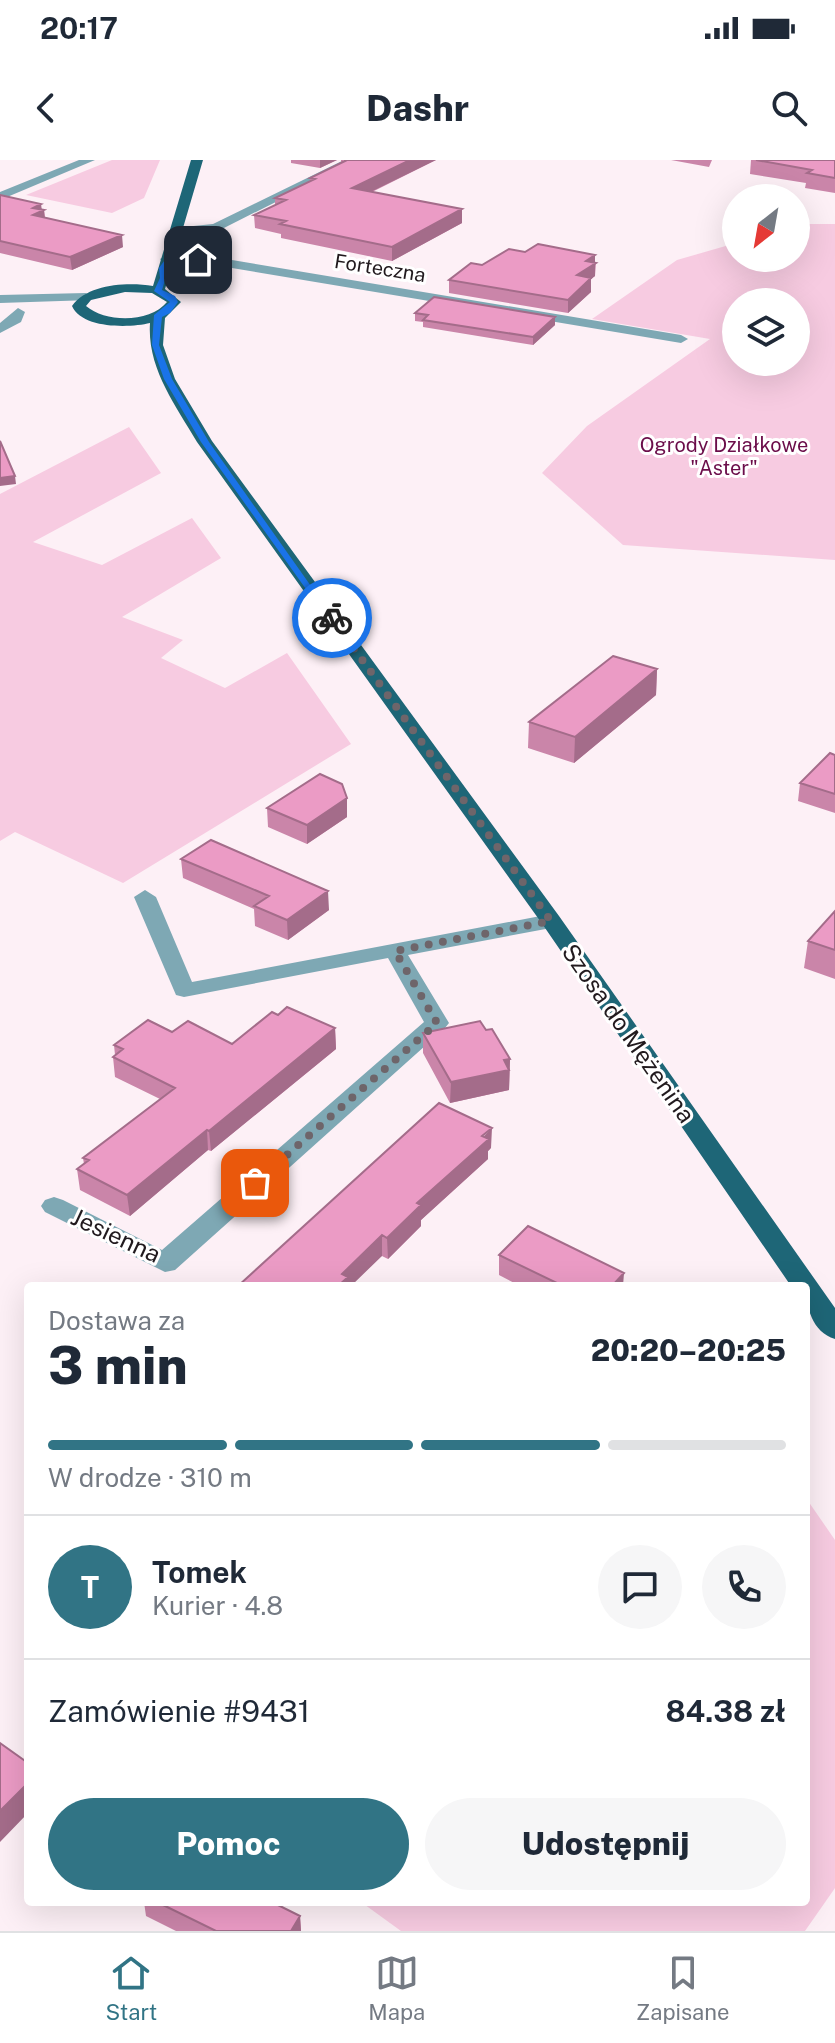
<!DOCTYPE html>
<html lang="pl">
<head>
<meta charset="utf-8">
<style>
	:root { --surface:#fff; --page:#f6f6f7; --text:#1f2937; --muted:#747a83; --line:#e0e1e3; --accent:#317485 }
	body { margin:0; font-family:"Public Sans",sans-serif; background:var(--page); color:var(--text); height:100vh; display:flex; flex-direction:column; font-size:30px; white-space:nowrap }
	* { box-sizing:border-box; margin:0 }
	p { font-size:26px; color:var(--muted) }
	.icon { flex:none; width:44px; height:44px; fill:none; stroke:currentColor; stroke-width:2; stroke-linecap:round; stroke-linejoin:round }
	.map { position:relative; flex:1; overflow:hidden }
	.panel { position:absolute; left:24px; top:1122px; width:786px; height:624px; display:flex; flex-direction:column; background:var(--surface); border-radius:8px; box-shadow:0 8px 32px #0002 }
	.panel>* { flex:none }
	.needle { width:52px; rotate:211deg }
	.tools { position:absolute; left:722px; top:24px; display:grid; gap:16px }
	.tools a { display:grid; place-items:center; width:88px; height:88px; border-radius:50%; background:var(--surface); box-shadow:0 8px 32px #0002; font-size:40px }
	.pin { position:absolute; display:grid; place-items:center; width:68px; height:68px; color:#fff; margin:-34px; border-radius:16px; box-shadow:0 4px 12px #0006 }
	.courier { position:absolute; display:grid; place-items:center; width:80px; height:80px; margin:-40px; border:6px solid #1a73e8; border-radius:50%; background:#fff; color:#222; box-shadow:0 2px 10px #0007 }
	.headline em { font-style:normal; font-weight:800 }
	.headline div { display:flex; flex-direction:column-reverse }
	.headline { display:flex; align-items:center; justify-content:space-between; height:136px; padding:0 24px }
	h1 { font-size:52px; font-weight:800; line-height:60px }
	.bar { display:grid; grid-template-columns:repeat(4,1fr); gap:12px 8px; align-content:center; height:96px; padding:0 24px }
	.bar i { height:10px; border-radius:6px; background:var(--line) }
	.bar .on { background:var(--accent) }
	.bar p { grid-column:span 4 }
	.line { display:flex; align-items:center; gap:20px; padding:0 24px; border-top:2px solid var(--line) }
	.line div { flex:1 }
	.round { display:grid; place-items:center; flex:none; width:84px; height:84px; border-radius:42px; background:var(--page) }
	.cta { display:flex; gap:16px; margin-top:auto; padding:16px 24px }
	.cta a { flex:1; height:92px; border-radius:48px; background:var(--accent); color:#fff; font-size:32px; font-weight:800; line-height:92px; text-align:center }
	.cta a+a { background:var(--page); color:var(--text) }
	.status { display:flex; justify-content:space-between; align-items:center; height:56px; padding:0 40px; background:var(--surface); direction:ltr }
	.status svg { height:22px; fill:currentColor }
	header { display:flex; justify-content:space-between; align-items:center; height:104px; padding:0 24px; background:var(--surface); font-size:36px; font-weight:800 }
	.tabs { display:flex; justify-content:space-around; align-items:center; height:112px; border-top:2px solid var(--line); background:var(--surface); font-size:22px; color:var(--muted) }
	.tabs a { display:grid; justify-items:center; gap:4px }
	.tabs .on { color:var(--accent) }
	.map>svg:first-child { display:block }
	.green { fill:#f7cbe1; fill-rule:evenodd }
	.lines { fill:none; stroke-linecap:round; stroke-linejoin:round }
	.minor { fill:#7ea8b4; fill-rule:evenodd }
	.major { fill:#1e6677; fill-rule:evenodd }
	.wall { fill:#ca85a9 }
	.shaded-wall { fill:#a46c8a }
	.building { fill:#eb9bc5; stroke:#a46c8a; stroke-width:2 }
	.route { fill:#1a73e8 }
	.done { stroke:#6e656a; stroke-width:8; stroke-dasharray:0 14.4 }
	.labels { text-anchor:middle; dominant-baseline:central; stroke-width:6; stroke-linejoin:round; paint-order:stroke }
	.far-street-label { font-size:20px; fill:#211a1e; stroke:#fff }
	.far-park-label { font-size:20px; fill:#6b0d4a; stroke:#fff }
	.street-label { font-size:24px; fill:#211a1e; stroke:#fff }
</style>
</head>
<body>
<div class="status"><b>20:17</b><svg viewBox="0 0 49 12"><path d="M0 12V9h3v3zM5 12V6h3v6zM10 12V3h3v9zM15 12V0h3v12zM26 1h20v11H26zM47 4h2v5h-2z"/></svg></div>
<header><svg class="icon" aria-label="back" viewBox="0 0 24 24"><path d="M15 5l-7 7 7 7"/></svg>Dashr<svg class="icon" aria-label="search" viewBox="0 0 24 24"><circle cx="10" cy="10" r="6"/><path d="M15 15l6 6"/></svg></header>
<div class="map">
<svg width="835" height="1771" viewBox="0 0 835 1771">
	<rect width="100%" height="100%" fill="#fdf0f6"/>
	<path class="green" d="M112 0H160L144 38 112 53 26 35Z
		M802 64H835V400L623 385 542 313 587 266 710 179 592 159 677 100 736 83V98H796V65ZM796 142V202H736V142Z
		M129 267 161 313 33 382 102 405 192 358 221 398 122 457 183 480 161 498 225 528 287 493 351 584 123 723 15 672 0 681V334Z
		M806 1338 835 1380V1728L805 1771H401L361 1742H806Z"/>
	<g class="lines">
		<path class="minor" d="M79 0H95L0 40V32Z
			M344 0H359L220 70 174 76 168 72 174 68 213 64Z
			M167 95 220 98 681 175 688 179 681 183 220 106 162 102 160 99Z
			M86 133 93 137 91 140 0 143V135Z
			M18 148 25 152 21 162 0 173V163Z
			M145 730 156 737 192 822 551 754 562 761 551 768 408 795 449 863 445 868 175 1110 165 1112 45 1052 41 1046 45 1040 54 1037 63 1040 162 1090 424 862 388 798 184 837 176 835 134 737Z"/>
		<path class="major" d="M191 0H203L165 129 181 142 165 158 163 185 175 219 212 281 559 756 835 1148V1179C812 1172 806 1147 806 1126H791L543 765 197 282C175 244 147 208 150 163 130 168 82 169 72 146 88 124 127 122 153 126ZM125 132 152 133 167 142C150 163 106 163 86 146L91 140Z"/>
	</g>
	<path class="wall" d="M291 0H337L320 8 291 3Z
		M341 0H436L372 32 462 63 392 101 281 78V74L255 68 254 55 275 45V38L310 21V18L341 3Z
		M671 0H712L709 7Z
		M751 0H835V33L805 28 806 23 750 14Z
		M0 35 44 50 45 57 123 87 72 110 0 93Z
		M596 103 595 116 591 119V132L568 153 449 133V120L482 105Z
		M415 153 555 157V165L533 185 423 167V162L415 161Z
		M657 509 656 535 574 603 528 588 529 562Z
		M835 595V653L798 641 800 623Z
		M267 648 347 657 307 684 268 667Z
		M181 699 329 750 288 780 255 766 254 749 183 718Z
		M835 751V819L804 808 808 781Z
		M278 855 335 868 336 889 211 991 208 990 130 1056 80 1030 77 1009 84 1004 83 998 160 939 115 917 113 897 115 895 114 885 172 872 232 884Z
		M486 870 510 899 509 930 450 943 423 893V873Z
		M491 988 488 991V999L421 1060V1066L388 1099 382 1096 238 1126Z
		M499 1095 623 1126H520L499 1115Z
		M144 1742H272L300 1756 301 1771H176L146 1756Z"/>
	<path class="shaded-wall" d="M320 0H337L320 8Z
		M410 0H436L352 41V28Z
		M41 44 42 51 44 50 45 62 34 67 33 48Z
		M462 49V63L392 101V87Z
		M122 75 123 87 72 110 70 97Z
		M595 95V116L591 119V132L568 153V140L577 115 586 101Z
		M555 157V165L533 185V177Z
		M15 316 16 324 0 326V318Z
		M657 509 656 535 574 603 575 577Z
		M347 638V657L307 684V665Z
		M328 731 329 750 288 780 287 760Z
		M335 868 336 889 211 991 209 971Z
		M510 899 509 930 450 943 451 922 504 900Z
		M492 968 491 988 488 991V999L421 1060V1066L388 1099 387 1078 417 1043Z
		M207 970 208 990 130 1056 127 1035Z
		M382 1075V1096L351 1126H338L342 1114Z
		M624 1113 623 1126H612Z
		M28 1623V1653L0 1682V1651Z
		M300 1756 301 1771H291Z"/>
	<path class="building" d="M344 0H410L352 28 462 49 392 87 280 64 286 61 254 55 286 40 275 38 315 19 310 18 347 0Z
		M756 0H835V18L807 13 812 10Z
		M0 35 41 44 33 48 44 50 33 55 122 75 70 97 0 81Z
		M538 84 595 95 586 101 596 103 577 115 591 118 568 140 449 120 471 103 482 105 509 89 525 92Z
		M434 137 555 157 533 177 423 160 428 155 415 153Z
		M0 281 15 316 0 318Z
		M613 496 657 509 575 577 529 562Z
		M830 593 835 595V634L800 623Z
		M320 614 342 624 347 638 307 665 267 648Z
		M211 680 328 731 287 760 254 746 269 736 181 699Z
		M835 751V790L808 781Z
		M287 847 335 868 209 971 207 970 127 1035 77 1009 89 1000 83 998 175 928 113 897 123 889 114 885 148 860 172 872 188 861 232 884 272 852 278 855Z
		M480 861 486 870 492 869 510 899 504 900 509 910 451 922 423 873Z
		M439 943 492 968 482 976 489 979 417 1043 421 1045 387 1078 382 1075 342 1114 348 1117 338 1126H238Z
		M528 1066 624 1113 612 1126H563L499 1095Z
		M0 1583 28 1603V1623L0 1651Z
		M157 1742H272L300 1756 291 1771H216Z"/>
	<path class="route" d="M167 97 202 100 169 101C165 110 166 120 162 130L175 136 178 142 170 153 162 157 159 185 172 219 209 282 335 460H328L201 282 164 219 152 185 154 155 170 142 154 131 160 118 159 108Z"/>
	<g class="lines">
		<path class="done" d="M255 1023 437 863 395 791 551 761 332 458"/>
	</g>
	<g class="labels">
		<g class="far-street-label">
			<text transform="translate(380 108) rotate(9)">Forteczna</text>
		</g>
		<g class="far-park-label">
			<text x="724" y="285">Ogrody Działkowe<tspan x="724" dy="23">"Aster"</tspan></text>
		</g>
		<g class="street-label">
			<text transform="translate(629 873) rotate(55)">Szosa do Mężenina</text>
			<text transform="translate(116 1075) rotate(25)">Jesienna</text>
		</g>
	</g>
</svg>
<div class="tools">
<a><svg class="needle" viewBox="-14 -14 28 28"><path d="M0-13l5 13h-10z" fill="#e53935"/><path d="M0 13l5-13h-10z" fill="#747a83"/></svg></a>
<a><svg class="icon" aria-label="layers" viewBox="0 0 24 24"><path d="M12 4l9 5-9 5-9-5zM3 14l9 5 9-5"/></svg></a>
</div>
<div class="pin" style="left:255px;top:1023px;background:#ea580c"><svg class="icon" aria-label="bag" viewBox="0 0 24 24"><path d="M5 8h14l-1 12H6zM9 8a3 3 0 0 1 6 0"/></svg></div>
<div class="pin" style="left:198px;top:100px;background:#1f2937"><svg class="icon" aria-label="home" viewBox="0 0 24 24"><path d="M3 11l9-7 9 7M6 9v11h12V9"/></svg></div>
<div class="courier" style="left:332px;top:458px"><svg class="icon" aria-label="bike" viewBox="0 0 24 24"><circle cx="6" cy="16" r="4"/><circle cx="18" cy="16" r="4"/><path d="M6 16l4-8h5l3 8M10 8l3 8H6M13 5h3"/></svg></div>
<section class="panel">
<div class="headline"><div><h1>3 min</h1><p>Dostawa za</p></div><em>20:20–20:25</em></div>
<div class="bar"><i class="on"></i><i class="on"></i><i class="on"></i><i></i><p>W drodze · 310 m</p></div>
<div class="line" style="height:144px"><b class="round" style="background:var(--accent);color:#fff">T</b><div><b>Tomek</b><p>Kurier · 4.8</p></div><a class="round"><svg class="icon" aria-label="chat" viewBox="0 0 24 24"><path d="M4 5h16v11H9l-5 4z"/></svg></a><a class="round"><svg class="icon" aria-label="phone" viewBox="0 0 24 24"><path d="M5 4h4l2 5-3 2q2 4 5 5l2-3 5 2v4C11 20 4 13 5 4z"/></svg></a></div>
<div class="line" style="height:104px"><div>Zamówienie #9431</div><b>84.38 zł</b></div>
<div class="cta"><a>Pomoc</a><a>Udostępnij</a></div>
</section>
</div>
<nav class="tabs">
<a class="on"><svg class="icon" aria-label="home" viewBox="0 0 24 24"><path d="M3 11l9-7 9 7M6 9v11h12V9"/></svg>Start</a>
<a><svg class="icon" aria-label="map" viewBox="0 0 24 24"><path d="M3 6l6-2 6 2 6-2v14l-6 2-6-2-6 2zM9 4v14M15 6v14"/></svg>Mapa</a>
<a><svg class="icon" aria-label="saved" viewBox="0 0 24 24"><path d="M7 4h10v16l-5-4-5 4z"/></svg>Zapisane</a>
</nav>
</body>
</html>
